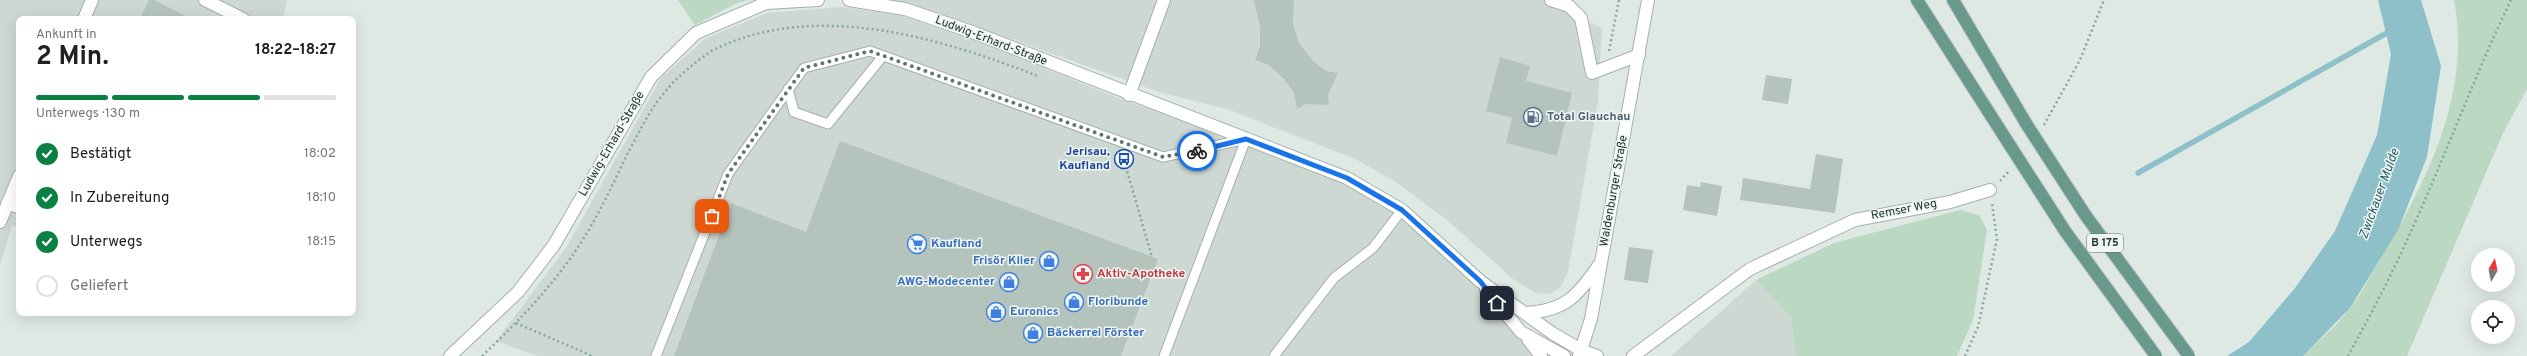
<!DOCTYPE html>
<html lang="de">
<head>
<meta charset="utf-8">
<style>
	:root { --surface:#fff; --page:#f2f2f2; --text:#202124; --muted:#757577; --line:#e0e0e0; --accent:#0b8043 }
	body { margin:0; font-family:Overpass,sans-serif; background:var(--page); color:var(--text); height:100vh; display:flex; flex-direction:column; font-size:15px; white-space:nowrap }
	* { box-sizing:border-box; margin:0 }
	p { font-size:13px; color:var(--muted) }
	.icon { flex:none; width:22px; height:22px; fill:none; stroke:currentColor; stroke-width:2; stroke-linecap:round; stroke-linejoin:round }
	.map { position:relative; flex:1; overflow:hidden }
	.sheet { position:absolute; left:16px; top:16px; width:340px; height:300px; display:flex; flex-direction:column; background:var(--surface); border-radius:8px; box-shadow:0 4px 16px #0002 }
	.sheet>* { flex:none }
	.needle { width:26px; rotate:9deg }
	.tools { position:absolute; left:2471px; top:248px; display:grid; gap:8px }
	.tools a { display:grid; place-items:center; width:44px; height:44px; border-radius:50%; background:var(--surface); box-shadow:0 4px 16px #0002; font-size:20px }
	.pin { position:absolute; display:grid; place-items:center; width:34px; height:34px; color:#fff; margin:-17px; border-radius:8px; box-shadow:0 2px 6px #0006 }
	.courier { position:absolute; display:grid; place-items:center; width:40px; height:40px; margin:-20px; border:3px solid #1a73e8; border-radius:50%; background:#fff; color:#222; box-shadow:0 1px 5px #0007 }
	.headline em { font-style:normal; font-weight:700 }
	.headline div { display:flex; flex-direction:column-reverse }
	.headline { display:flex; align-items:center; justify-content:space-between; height:68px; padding:0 20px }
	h1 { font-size:26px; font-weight:700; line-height:30px }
	.bar { display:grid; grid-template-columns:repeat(4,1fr); gap:6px 4px; align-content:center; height:48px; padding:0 20px }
	.bar i { height:5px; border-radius:3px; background:var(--line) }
	.bar .selected { background:var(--accent) }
	.bar p { grid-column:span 4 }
	ol { padding:0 20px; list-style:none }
	li { display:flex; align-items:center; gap:12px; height:44px }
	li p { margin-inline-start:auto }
	li .icon { padding:4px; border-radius:50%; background:var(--accent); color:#fff; stroke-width:4 }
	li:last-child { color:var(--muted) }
	li i { width:22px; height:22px; border:2px solid var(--line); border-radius:50% }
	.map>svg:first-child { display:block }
	.built { fill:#ced8d3 }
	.green { fill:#bad8c2 }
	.water { fill:#8dc0c8 }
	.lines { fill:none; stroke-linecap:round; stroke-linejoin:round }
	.stream { stroke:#8dc0c8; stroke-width:5.5 }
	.building { fill:#b5c3bd }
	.service-casing { stroke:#a3b0ab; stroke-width:11 }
	.minor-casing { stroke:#a3b0ab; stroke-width:14 }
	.tertiary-casing { stroke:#a3b0ab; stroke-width:14 }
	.primary-casing { stroke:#bdc3c1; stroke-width:14 }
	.path { stroke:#83a99c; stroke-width:2.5; stroke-dasharray:2 3; stroke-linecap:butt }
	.service { stroke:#fff; stroke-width:9 }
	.minor { stroke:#fff; stroke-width:12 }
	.tertiary { stroke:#fff; stroke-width:12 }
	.primary { stroke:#69998c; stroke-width:12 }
	.primary-bridge-casing { stroke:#bdc3c1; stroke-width:14; stroke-linecap:butt }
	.primary-bridge { stroke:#69998c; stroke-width:12 }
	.done { stroke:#647570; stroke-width:4; stroke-dasharray:0 7.2 }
	.route { stroke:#1a73e8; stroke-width:5 }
	.labels { text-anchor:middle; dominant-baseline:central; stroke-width:3; stroke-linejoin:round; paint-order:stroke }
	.shield { fill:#eff6f2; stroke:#60706b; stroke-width:1 }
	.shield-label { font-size:11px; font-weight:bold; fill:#223731 }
	.street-label { font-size:12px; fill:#223731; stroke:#eff6f2 }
	.service-label { font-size:12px; font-weight:bold; fill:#4e5e75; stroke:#eff6f2; text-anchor:start }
	.transit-label { font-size:12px; font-weight:bold; fill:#164399; stroke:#eff6f2; text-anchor:end }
	.shop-label { font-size:12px; font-weight:bold; fill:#366cbe; stroke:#eff6f2; text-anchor:start }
	.health-label { font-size:12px; font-weight:bold; fill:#be3a42; stroke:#eff6f2; text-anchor:start }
	.water-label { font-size:13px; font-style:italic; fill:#24616b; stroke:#eff6f2 }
</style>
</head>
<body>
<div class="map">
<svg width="2527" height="356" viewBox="0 0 2527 356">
	<rect width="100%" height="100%" fill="#dfe9e4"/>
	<path class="built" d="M0 0H287L283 19H19V226L12 225 0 265Z
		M890 0H1570L1569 6 1581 18 1602 28 1598 101 1568 272 1560 288 1549 294 1536 293 1514 280 1448 221 1393 180 1355 159 1230 110 1159 92 978 27Z
		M842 7 903 16 974 40 1129 102 1246 139 1375 194 1480 281 1514 325 1563 356 1581 350 1579 356H537L496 341 566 248 661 78 706 38 767 13Z
		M1756 280 1791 317 1796 356H1671Z"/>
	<path class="green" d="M678 0H748L735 4 695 25Z
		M2454 0H2527V89L2503 133 2407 356H2303C2319 340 2337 326 2350 308 2362 294 2370 275 2380 259 2427 182 2472 92 2454 0Z
		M1960 210 1979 215 1987 230 1973 320 1957 356H1796L1791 317 1756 280 1834 243Z"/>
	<path class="water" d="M2378 0H2421L2441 66 2427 157 2398 230 2350 308 2303 356H2227L2249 342 2295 288 2335 231 2377 135 2391 54Z"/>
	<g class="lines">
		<path class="stream" d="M2138 173 2392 30"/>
	</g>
	<path class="building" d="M149 0H154L192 19H140Z
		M1254 0H1294L1293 24 1299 43 1313 61 1326 71 1338 73 1328 95 1329 105 1306 104 1297 109 1294 93 1284 79 1269 65 1255 60 1260 47V27Z
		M1500 57 1530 66 1526 81 1572 93 1557 156 1506 143 1512 118 1486 111Z
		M1766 75 1792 79 1788 104 1762 100Z
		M840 141 1158 259 1121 356H674L731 203 806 232Z
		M1816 154 1843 159 1835 213 1740 200 1743 178 1810 189Z
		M1701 182 1722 186 1717 216 1683 210 1687 185 1700 187Z
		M1629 247 1653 250 1648 283 1624 280Z"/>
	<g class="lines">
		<defs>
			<path id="service" d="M788 89 794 112 828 124 883 56
				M656 356 728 174 804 68 870 51 1163 157 1246 139
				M1164 356 1246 139
				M1274 356 1334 278 1373 248 1402 210"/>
			<path id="minor" d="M205 0 243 19
				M1551 0 1569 6 1581 18 1592 73 1639 55
				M84 19 92 0
				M1129 95 1164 0
				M7 204 19 207
				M0 222 19 176
				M1581 350 1597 356
				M1633 356 1750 269 1855 220 1950 202 1990 190"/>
			<path id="tertiary" d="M849 0 905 9 975 33 1347 178 1402 210 1480 281 1552 333 1581 350
				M1486 290 1521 332 1564 356
				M1525 313C1565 311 1578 296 1599 265
				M1528 339 1541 356
				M450 356 518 292 554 245 651 77 696 33 766 3 818 0
				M1579 356 1591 319 1648 0"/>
			<path id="primary" d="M1917 0 2011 147
				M1953 0 2027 125"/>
		</defs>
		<use href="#service" class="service-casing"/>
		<use href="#minor" class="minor-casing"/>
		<use href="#tertiary" class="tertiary-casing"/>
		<use href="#primary" class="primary-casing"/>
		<path class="path" d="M1609 51 1619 0
			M2044 125 2080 60 2104 0
			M1123 157 1152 257
			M2000 181 2009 171
			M516 323 592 356
			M482 356C522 318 560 279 588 231 613 189 630 142 657 102 672 81 692 64 713 50 815 0 937 37 1038 76
			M1965 356 1978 327 1997 239 1992 204
			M2348 356C2372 312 2396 267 2416 220 2449 147 2476 72 2511 0"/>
		<use href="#service" class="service"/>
		<use href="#minor" class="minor"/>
		<use href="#tertiary" class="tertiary"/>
		<use href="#primary" class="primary"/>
		<defs>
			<path id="primary-bridge" d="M2027 125 2086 216 2189 356
				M2011 147 2065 231 2156 356"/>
		</defs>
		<use href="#primary-bridge" class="primary-bridge-casing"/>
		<use href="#primary-bridge" class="primary-bridge"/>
	</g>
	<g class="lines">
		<path class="done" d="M712 216 728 174 804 68 870 51 1163 157 1197 151"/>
		<path class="route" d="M1197 151 1246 139 1347 178 1402 210 1480 281 1497 303"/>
	</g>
	<defs>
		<symbol id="fuel-ring" viewBox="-11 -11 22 22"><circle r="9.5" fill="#eff6f2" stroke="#5c6f8a" stroke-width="1.5"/><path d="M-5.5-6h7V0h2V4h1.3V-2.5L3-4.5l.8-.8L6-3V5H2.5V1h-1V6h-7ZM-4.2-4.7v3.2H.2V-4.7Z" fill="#5c6f8a"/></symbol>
		<symbol id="bus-ring" viewBox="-11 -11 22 22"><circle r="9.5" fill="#eff6f2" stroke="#1a4fb4" stroke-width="1.5"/><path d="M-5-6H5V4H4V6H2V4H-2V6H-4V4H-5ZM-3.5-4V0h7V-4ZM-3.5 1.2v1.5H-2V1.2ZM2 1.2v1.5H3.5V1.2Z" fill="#1a4fb4"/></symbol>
		<symbol id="supermarket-ring" viewBox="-11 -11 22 22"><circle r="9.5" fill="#eff6f2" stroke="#3f7fe0" stroke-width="1.5"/><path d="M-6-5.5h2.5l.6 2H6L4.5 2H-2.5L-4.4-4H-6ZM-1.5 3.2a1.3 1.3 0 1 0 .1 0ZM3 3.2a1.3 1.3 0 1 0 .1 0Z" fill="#3f7fe0"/></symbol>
		<symbol id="shop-ring" viewBox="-11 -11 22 22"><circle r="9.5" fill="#eff6f2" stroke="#3f7fe0" stroke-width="1.5"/><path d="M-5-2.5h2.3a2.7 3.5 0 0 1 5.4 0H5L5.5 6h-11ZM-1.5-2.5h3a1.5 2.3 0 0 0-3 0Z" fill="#3f7fe0"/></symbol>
		<symbol id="pharmacy-ring" viewBox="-11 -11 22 22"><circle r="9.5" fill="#eff6f2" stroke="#e0444e" stroke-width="1.5"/><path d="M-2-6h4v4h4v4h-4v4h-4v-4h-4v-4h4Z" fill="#e0444e"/></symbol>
	</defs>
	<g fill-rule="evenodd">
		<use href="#fuel-ring" x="1522" y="106" width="22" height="22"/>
		<use href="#bus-ring" x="1113" y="148" width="22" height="22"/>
		<use href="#supermarket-ring" x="906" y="233" width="22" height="22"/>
		<use href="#shop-ring" x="1038" y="250" width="22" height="22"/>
		<use href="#pharmacy-ring" x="1072" y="263" width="22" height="22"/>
		<use href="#shop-ring" x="998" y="271" width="22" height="22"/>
		<use href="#shop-ring" x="1063" y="291" width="22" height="22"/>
		<use href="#shop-ring" x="985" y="301" width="22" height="22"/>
		<use href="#shop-ring" x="1022" y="322" width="22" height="22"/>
	</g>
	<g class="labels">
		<rect class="shield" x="2087" y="234" width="36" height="18" rx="3"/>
		<g class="shield-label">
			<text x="2105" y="243">B 175</text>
		</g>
		<g class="street-label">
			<text transform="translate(991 41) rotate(21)">Ludwig-Erhard-Straße</text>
			<text transform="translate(612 144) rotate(-60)">Ludwig-Erhard-Straße</text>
			<text transform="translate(1614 191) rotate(-80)">Waldenburger Straße</text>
			<text transform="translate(1904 210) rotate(-11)">Remser Weg</text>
		</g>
		<g class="service-label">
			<text x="1547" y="117">Total Glauchau</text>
		</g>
		<g class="transit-label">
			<text x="1110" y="152">Jerisau,<tspan x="1110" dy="14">Kaufland</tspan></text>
		</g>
		<g class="shop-label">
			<text x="931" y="244">Kaufland</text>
			<text x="1035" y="261" text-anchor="end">Frisör Klier</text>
			<text x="995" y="282" text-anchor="end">AWG-Modecenter</text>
			<text x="1088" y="302">Floribunde</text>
			<text x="1010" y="312">Euronics</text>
			<text x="1047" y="333">Bäckerrei Förster</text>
		</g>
		<g class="health-label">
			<text x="1097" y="274">Aktiv-Apotheke</text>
		</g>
		<g class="water-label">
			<text transform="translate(2380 194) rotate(-70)">Zwickauer Mulde</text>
		</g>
	</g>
</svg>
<div class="tools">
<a><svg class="needle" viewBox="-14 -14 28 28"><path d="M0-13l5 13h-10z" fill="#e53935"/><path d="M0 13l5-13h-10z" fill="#757577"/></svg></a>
<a><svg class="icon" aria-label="locate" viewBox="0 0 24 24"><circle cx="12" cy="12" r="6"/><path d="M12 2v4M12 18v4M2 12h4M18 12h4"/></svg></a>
</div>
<div class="pin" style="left:712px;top:216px;background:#ea580c"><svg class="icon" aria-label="bag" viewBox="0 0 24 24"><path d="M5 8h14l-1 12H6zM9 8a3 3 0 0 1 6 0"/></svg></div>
<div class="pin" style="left:1497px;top:303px;background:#1f2937"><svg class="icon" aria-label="home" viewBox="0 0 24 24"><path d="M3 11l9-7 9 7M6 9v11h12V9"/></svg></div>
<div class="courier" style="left:1197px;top:151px"><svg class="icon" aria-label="bike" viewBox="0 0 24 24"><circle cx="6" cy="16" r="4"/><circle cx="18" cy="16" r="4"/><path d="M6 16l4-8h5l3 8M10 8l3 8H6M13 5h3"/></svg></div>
<section class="sheet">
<div class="headline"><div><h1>2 Min.</h1><p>Ankunft in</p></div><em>18:22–18:27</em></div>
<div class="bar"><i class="selected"></i><i class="selected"></i><i class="selected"></i><i></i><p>Unterwegs · 130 m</p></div>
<ol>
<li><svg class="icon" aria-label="check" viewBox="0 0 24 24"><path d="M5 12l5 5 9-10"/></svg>Bestätigt<p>18:02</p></li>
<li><svg class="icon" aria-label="check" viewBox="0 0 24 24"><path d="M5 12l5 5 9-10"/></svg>In Zubereitung<p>18:10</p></li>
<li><svg class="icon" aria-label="check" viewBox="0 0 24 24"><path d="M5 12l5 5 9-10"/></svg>Unterwegs<p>18:15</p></li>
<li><i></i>Geliefert</li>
</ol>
</section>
</div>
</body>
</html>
